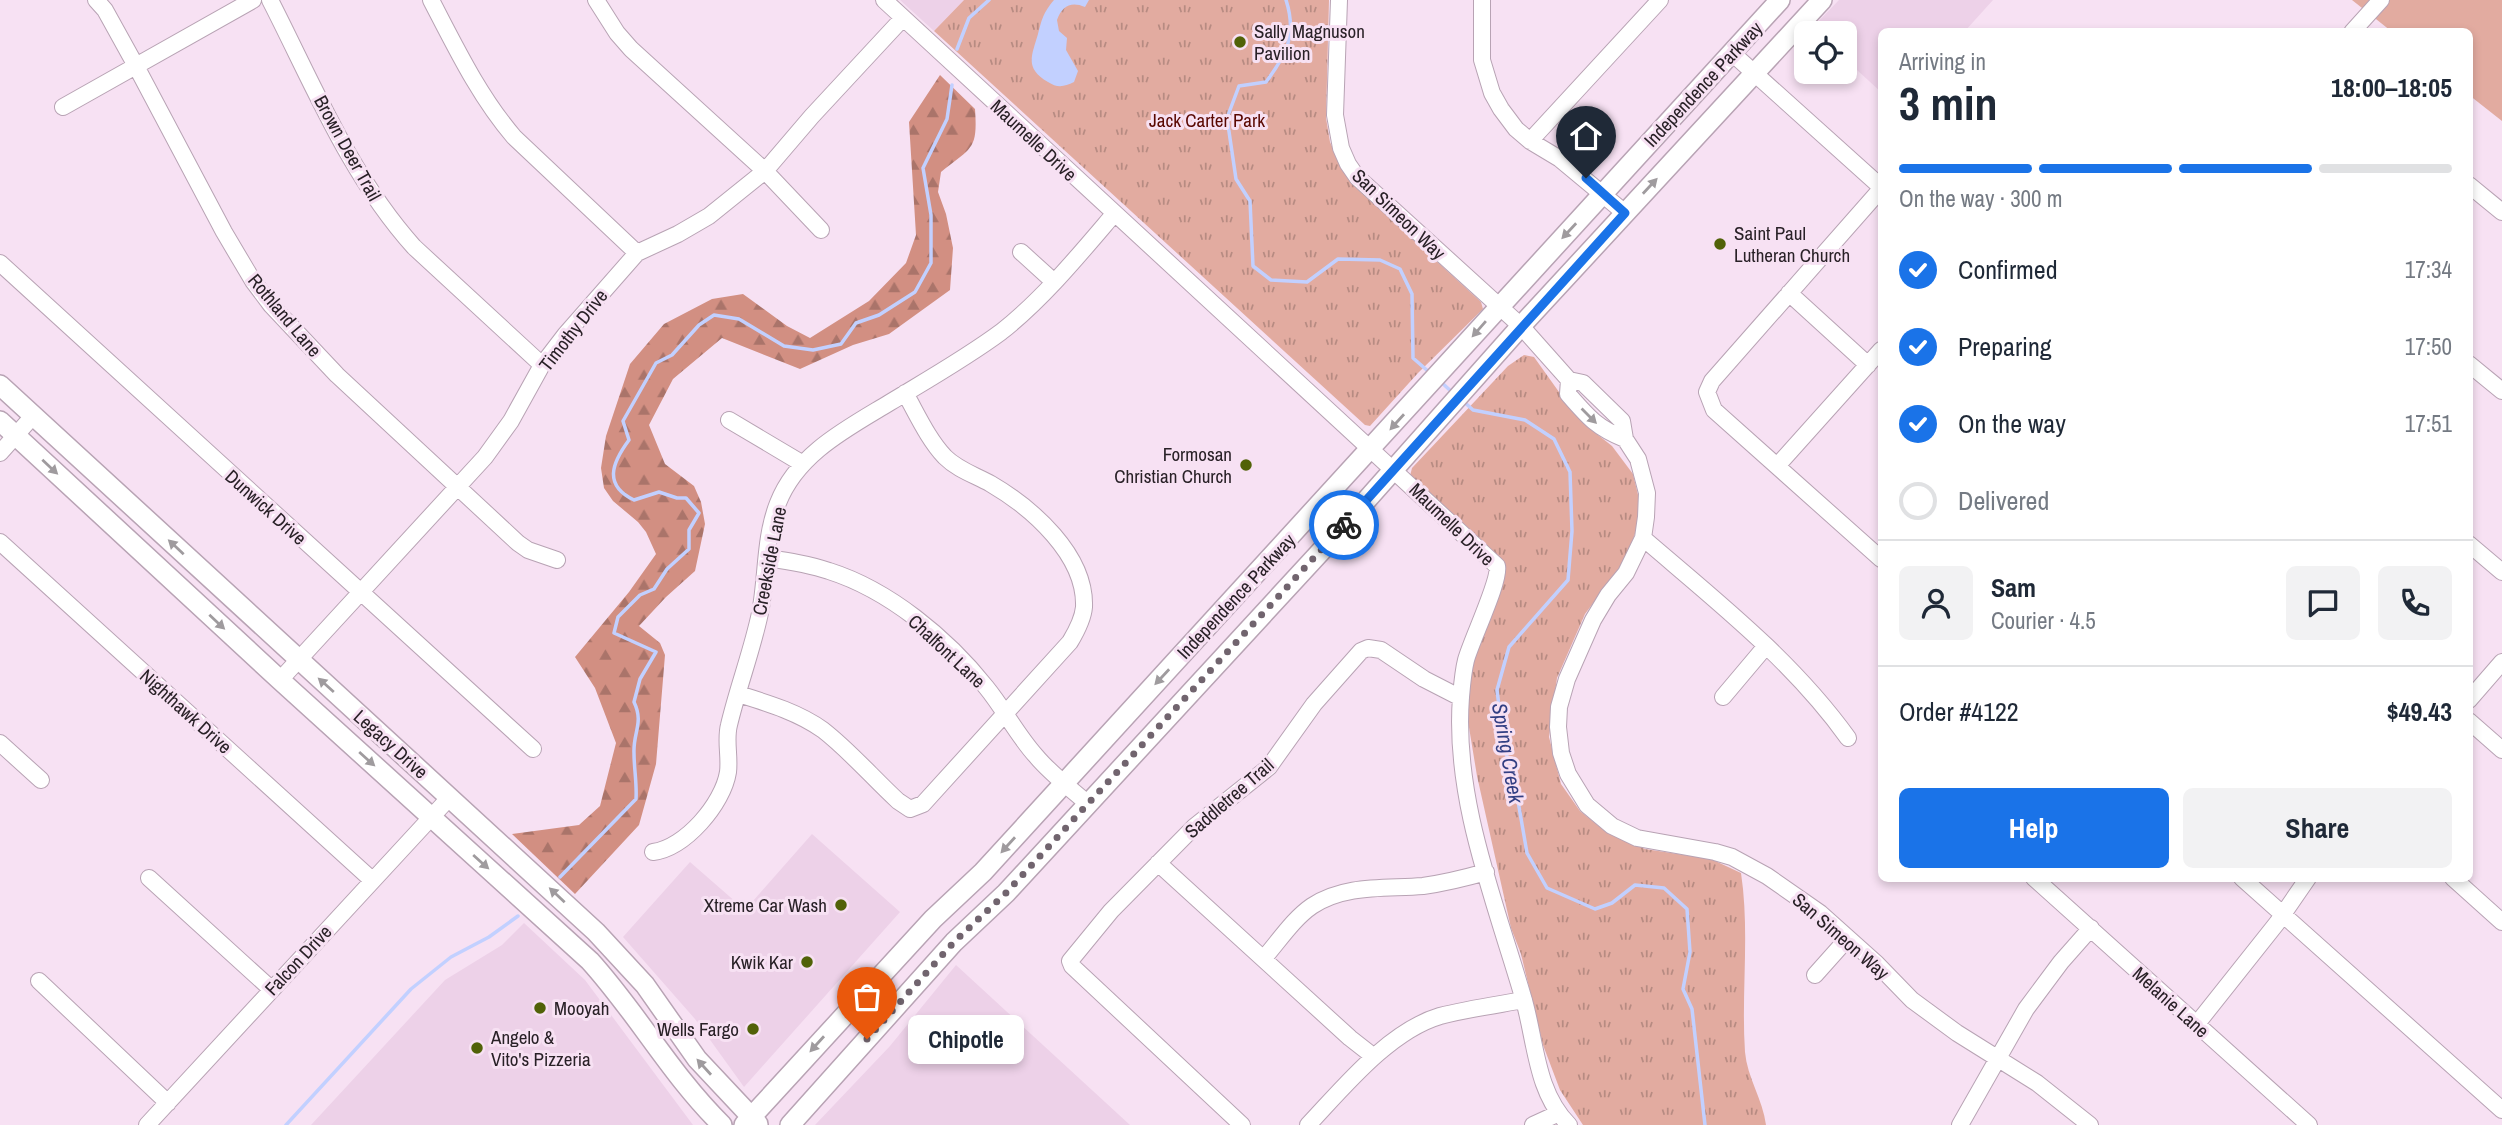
<!DOCTYPE html>
<html lang="en">
<head>
<meta charset="utf-8">
<style>
	:root { --surface:#fff; --page:#f2f2f3; --text:#1f2937; --muted:#747a83; --line:#e0e1e3; --accent:#1a73e8 }
	body { margin:0; font-family:"Archivo Narrow",sans-serif; background:var(--page); color:var(--text); height:100vh; display:flex; flex-direction:column; font-size:26px; white-space:nowrap }
	* { box-sizing:border-box; margin:0 }
	p { font-size:23px; color:var(--muted) }
	.icon { flex:none; width:38px; height:38px; fill:none; stroke:currentColor; stroke-width:2; stroke-linecap:round; stroke-linejoin:round }
	.map { position:relative; flex:1; overflow:hidden }
	.side { position:absolute; left:1878px; top:28px; width:595px; height:854px; display:flex; flex-direction:column; background:var(--surface); border-radius:10px; box-shadow:0 4px 10px #0003 }
	.side>* { flex:none }
	.buttons { position:absolute; left:1794px; top:21px; display:grid; gap:14px }
	.buttons a { display:grid; place-items:center; width:63px; height:63px; border-radius:10px; background:var(--surface); box-shadow:0 4px 10px #0003; font-size:35px }
	.pin { position:absolute; display:grid; place-items:center; width:60px; height:60px; color:#fff; margin:-72px -30px; border-radius:50% 50% 50% 0; rotate:-45deg; box-shadow:0 0 7px #0007 }
	.pin .icon { rotate:45deg }
	.courier { position:absolute; display:grid; place-items:center; width:70px; height:70px; margin:-35px; border:5px solid #1a73e8; border-radius:50%; background:#fff; color:#222; box-shadow:0 2px 9px #0007 }
	.bubble { position:absolute; height:49px; border-radius:10px; background:var(--surface); box-shadow:0 4px 10px #0003; font-size:23px; font-weight:700; line-height:49px; text-align:center }
	.head em { font-style:normal; font-weight:700 }
	.head div { display:flex; flex-direction:column-reverse }
	.head { display:flex; align-items:center; justify-content:space-between; height:119px; padding:0 21px }
	h1 { font-size:46px; font-weight:700; line-height:52px }
	.bar { display:grid; grid-template-columns:repeat(4,1fr); gap:10px 7px; align-content:center; height:84px; padding:0 21px }
	.bar i { height:9px; border-radius:5px; background:var(--line) }
	.bar .on { background:var(--accent) }
	.bar p { grid-column:span 4 }
	.line { display:flex; align-items:center; gap:18px; padding:0 21px; border-top:2px solid var(--line) }
	.line div { flex:1 }
	.round { display:grid; place-items:center; flex:none; width:74px; height:74px; border-radius:10px; background:var(--page) }
	ol { padding:0 21px; list-style:none }
	li { display:flex; align-items:center; gap:21px; height:77px }
	li p { margin-inline-start:auto }
	li .icon { padding:7px; border-radius:50%; background:var(--accent); color:#fff; stroke-width:4 }
	li:last-child { color:var(--muted) }
	li i { width:38px; height:38px; border:4px solid var(--line); border-radius:50% }
	.cta { display:flex; gap:14px; margin-top:auto; padding:14px 21px }
	.cta a { flex:1; height:80px; border-radius:10px; background:var(--accent); color:#fff; font-size:28px; font-weight:700; line-height:80px; text-align:center }
	.cta a+a { background:var(--page); color:var(--text) }
	.map>svg:first-child { display:block }
	.built { fill:#edd1e8 }
	.grass { fill:#e2aba0 }
	.forest { fill:url(#forest-firs) }
	.park { fill:url(#park-tufts) }
	.water { fill:#c2d0ff }
	.lines { fill:none; stroke-linecap:round; stroke-linejoin:round }
	.stream { stroke:#c2d0ff; stroke-width:3.5 }
	.minor-casing { stroke:#b8a3b4; stroke-width:18 }
	.major-casing { stroke:#b8a3b4; stroke-width:22 }
	.minor { stroke:#fff; stroke-width:16 }
	.major { stroke:#fff; stroke-width:19 }
	.oneway { fill:#9f9b9e }
	.done { stroke:#71646e; stroke-width:7; stroke-dasharray:0 12.6 }
	.route { stroke:#1a73e8; stroke-width:9 }
	.poi-dot { fill:#516208; stroke:#f7e1f3; stroke-width:2.5 }
	.labels { text-anchor:middle; dominant-baseline:central; stroke-width:6; stroke-linejoin:round; paint-order:stroke }
	.poi-label { font-size:19px; fill:#292127; stroke:#f7e1f3; text-anchor:start }
	.street-label { font-size:19px; fill:#292127; stroke:#f7e1f3 }
	.park-label { font-size:19px; fill:#590700; stroke:#f7e1f3 }
	.water-label { font-size:21px; font-style:italic; fill:#323f83; stroke:#f7e1f3 }
</style>
</head>
<body>
<div class="map">
<svg width="2502" height="1125" viewBox="0 0 2502 1125">
	<defs>
		<pattern id="forest-firs" width="22" height="20" patternUnits="userSpaceOnUse" patternTransform="scale(1.75)"><rect width="22" height="20" fill="#d28f82"/><path d="M5 1l3.5 6h-7zM16 11l3.5 6h-7z" fill="#aa746a"/></pattern>
		<pattern id="park-tufts" width="24" height="20" patternUnits="userSpaceOnUse" patternTransform="scale(1.75)"><rect width="24" height="20" fill="#e2aba0"/><path d="M3 7l-1-3M5 7V3M7 7l1-3M15 17l-1-3M17 17v-4M19 17l1-3" fill="none" stroke="#b78b82"/></pattern>
	</defs>
	<rect width="100%" height="100%" fill="#f7e1f3"/>
	<path class="built" d="M900 0H964L934 31Z
		M1839 0H1993L1965 31 1881 32V92L1845 59 1844 33H1816L1811 29Z
		M812 834 900 912 744 1087 695 1019 623 937 690 862 745 910Z
		M524 923 585 980 693 1125H311L445 980 502 945Z
		M956 965 1130 1125H815L890 1046Z"/>
	<path class="grass" d="M2352 0H2502V121L2469 95V32L2391 31Z"/>
	<path class="forest" d="M940 75 975 109C978 151 971 147 941 172L938 192 946 214 953 248 950 290 889 334 853 345 800 369 722 338 673 379 649 425 665 464 694 486 701 502 705 524 695 571 666 597 639 626 660 643 665 655 656 764 639 825 575 894 512 834 579 825 600 806 616 743 595 688 575 657 629 592 656 554 646 532 638 522 613 501 604 488 601 468 606 436 630 364 664 324 712 299 743 294 787 326 810 338 869 301 906 263 916 235 909 122Z"/>
	<path class="park" d="M964 0H1329L1326 118 1330 142 1340 164 1358 189 1481 302 1483 309 1418 373 1370 426 1365 425 934 31Z
		M1524 355 1534 357 1569 406 1593 431 1612 446 1633 474 1639 499 1638 525 1626 559 1585 614 1557 678 1549 737 1561 784 1580 811 1605 831 1645 849 1711 859 1741 873C1750 933 1741 992 1745 1052 1747 1077 1763 1100 1766 1125H1583L1560 1090 1543 1045 1521 954 1511 928 1477 776 1466 709 1471 671 1504 565 1410 476 1412 468 1508 366Z"/>
	<path class="water" d="M1054 0H1089L1085 7C1071 1 1062 6 1057 20L1059 31 1067 38 1066 50 1078 71 1074 82C1064 87 1057 88 1048 82 1024 68 1032 55 1038 34 1042 19 1043 13 1054 0Z"/>
	<g class="lines">
		<path class="stream" d="M1286 0C1297 34 1287 54 1266 82L1239 86 1227 118 1236 179 1250 201 1253 266 1271 280 1307 282 1338 259 1380 260 1400 269 1412 294 1413 358 1429 372
			M957 49 969 18 989 0
			M1441 382 1453 393
			M1462 400 1473 410 1525 420 1554 439 1570 472 1572 531 1568 580 1509 647 1497 690 1504 747 1514 778 1527 853 1547 888 1595 909 1612 903 1635 885 1664 888 1687 909 1690 952 1683 989 1692 1009 1705 1125
			M560 877 636 799C637 783 634 769 634 753 633 732 644 723 634 702L640 679 656 652 614 633 618 617 640 595 654 589 667 569 689 549V530L699 513 686 498H677L659 492 634 500C603 485 612 463 629 440L623 421 656 363 672 355 699 325 714 315 739 319 784 346 813 350 841 344 856 323 879 315 915 292 931 263V215L923 168 947 119 952 85
			M286 1125 411 989 451 957 489 937 518 916"/>
		<defs>
			<path id="minor" d="M96 0 105 10 136 66 224 232 253 281 271 305 337 375 518 543 528 550 557 560
				M270 0C313 84 350 176 414 247L542 365
				M431 0C456 48 479 96 514 137L637 253
				M596 0 617 33 631 49 765 171 821 230
				M884 0 1497 566C1501 579 1471 641 1466 660 1463 672 1462 685 1461 697 1453 798 1495 901 1523 997 1536 1040 1535 1091 1569 1125
				M1339 0 1335 115 1341 148 1348 164 1357 177 1521 326 1569 380 1583 383 1622 421 1625 439 1638 459 1647 493 1646 517 1643 538 1626 573 1608 595 1593 620 1567 679 1559 707 1558 727 1561 753 1568 774 1587 805 1612 826 1637 838 1715 852 1732 857 1767 876 1820 913 1877 964 1912 1000 1957 1033 2037 1083 2090 1125
				M1482 0V60L1492 93 1501 109 1516 129 1530 141 1560 159 1625 213
				M2352 32 2381 0
				M1732 53 1881 187
				M63 107 253 0
				M1530 141 1660 0
				M2469 185 2502 212
				M1881 189 1712 381 1707 392 1714 410 1881 559
				M1021 252 1053 281
				M0 263 533 749
				M1789 293 1868 365
				M2469 364 2502 391
				M1569 380 1568 394C1588 417 1597 428 1625 439
				M729 420 803 464
				M0 453 33 416
				M1777 466 1881 350
				M1643 538C1715 600 1792 660 1848 738
				M0 542 372 880
				M2469 544 2502 572
				M767 558C788 561 809 564 829 571 889 590 947 638 986 687 1004 709 1017 735 1036 756 1051 774 1070 788 1087 803
				M280 680 485 457 511 421 542 365 565 335 637 253 678 234 709 216 765 171 812 116 903 18
				M738 694C767 703 798 712 823 730 850 751 873 778 898 801L910 809 923 804 1070 642C1076 632 1083 619 1084 607 1086 555 1032 508 991 484 975 475 958 470 945 457 928 439 917 414 905 393
				M1723 697 1766 646
				M2469 700 2502 662
				M2469 721 2502 750
				M0 743 41 780
				M653 852C685 848 723 804 728 772 730 756 725 740 729 725 738 687 752 651 760 613 767 577 764 538 778 503 797 454 846 429 889 403 927 380 966 358 1001 332 1043 299 1079 255 1114 214
				M1158 863 1350 1038 1373 1056
				M149 878 271 989
				M2034 878 2309 1125
				M2242 878 2502 1110
				M2453 878 2502 922
				M1264 958C1279 941 1293 919 1312 906 1345 884 1386 889 1423 886 1444 883 1465 878 1486 872
				M1815 975 1848 938
				M39 981 168 1103
				M2196 1025 2277 923 2308 878
				M147 1125 450 797
				M1242 1125 1072 966 1070 961 1111 911 1194 827 1269 767 1314 704 1361 651 1368 648 1381 650 1424 679 1461 698
				M1308 1125C1343 1088 1389 1031 1440 1016 1467 1009 1496 1005 1524 1000
				M1533 1125 1557 1114
				M1960 1125 2026 1009 2061 962 2091 928"/>
			<path id="major" d="M0 385 596 932 645 985 697 1059 758 1124
				M0 421 280 680 590 961C638 1014 671 1075 722 1125
				M744 1125 933 919 983 872 1780 0
				M790 1125 954 942 1006 893 1324 548 1521 326 1822 0"/>
		</defs>
		<use href="#minor" class="minor-casing"/>
		<use href="#major" class="major-casing"/>
		<use href="#minor" class="minor"/>
		<use href="#major" class="major"/>
	</g>
	<defs><path id="oneway-solid" d="M-6-.8H1V-3.2L6.5 0L1 3.2V.8H-6Z" transform="scale(1.75)"/></defs>
	<g class="oneway">
		<use href="#oneway-solid" transform="translate(1650 186) rotate(-47)"/>
		<use href="#oneway-solid" transform="translate(1569 231) rotate(133)"/>
		<use href="#oneway-solid" transform="translate(1479 329) rotate(131)"/>
		<use href="#oneway-solid" transform="translate(1589 416) rotate(45)"/>
		<use href="#oneway-solid" transform="translate(1397 422) rotate(132)"/>
		<use href="#oneway-solid" transform="translate(50 467) rotate(43)"/>
		<use href="#oneway-solid" transform="translate(176 547) rotate(-137)"/>
		<use href="#oneway-solid" transform="translate(217 622) rotate(43)"/>
		<use href="#oneway-solid" transform="translate(1162 677) rotate(133)"/>
		<use href="#oneway-solid" transform="translate(326 685) rotate(-138)"/>
		<use href="#oneway-solid" transform="translate(367 759) rotate(42)"/>
		<use href="#oneway-solid" transform="translate(1008 845) rotate(132)"/>
		<use href="#oneway-solid" transform="translate(481 862) rotate(42)"/>
		<use href="#oneway-solid" transform="translate(557 895) rotate(-137)"/>
		<use href="#oneway-solid" transform="translate(817 1044) rotate(132)"/>
		<use href="#oneway-solid" transform="translate(704 1067) rotate(-132)"/>
	</g>
	<g class="lines">
		<path class="done" d="M867 1039 954 942 1006 893 1344 525"/>
		<path class="route" d="M1344 525 1625 213 1586 178"/>
	</g>
	<g class="poi-dot">
		<circle cx="1240" cy="42" r="7"/>
		<circle cx="1720" cy="244" r="7"/>
		<circle cx="1246" cy="465" r="7"/>
		<circle cx="841" cy="905" r="7"/>
		<circle cx="807" cy="962" r="7"/>
		<circle cx="540" cy="1008" r="7"/>
		<circle cx="753" cy="1029" r="7"/>
		<circle cx="477" cy="1048" r="7"/>
	</g>
	<g class="labels">
		<g class="poi-label">
			<text x="1254" y="31">Sally Magnuson<tspan x="1254" dy="22">Pavilion</tspan></text>
			<text x="1734" y="233">Saint Paul<tspan x="1734" dy="22">Lutheran Church</tspan></text>
			<text x="1232" y="454" text-anchor="end">Formosan<tspan x="1232" dy="22">Christian Church</tspan></text>
			<text x="827" y="905" text-anchor="end">Xtreme Car Wash</text>
			<text x="793" y="962" text-anchor="end">Kwik Kar</text>
			<text x="554" y="1008">Mooyah</text>
			<text x="739" y="1029" text-anchor="end">Wells Fargo</text>
			<text x="491" y="1037">Angelo &amp;<tspan x="491" dy="22">Vito's Pizzeria</tspan></text>
		</g>
		<g class="street-label">
			<text transform="translate(1703 84) rotate(-47)">Independence Parkway</text>
			<text transform="translate(1034 140) rotate(43)">Maumelle Drive</text>
			<text transform="translate(348 148) rotate(61)">Brown Deer Trail</text>
			<text transform="translate(1399 214) rotate(44)">San Simeon Way</text>
			<text transform="translate(285 315) rotate(50)">Rothland Lane</text>
			<text transform="translate(573 330) rotate(-52)">Timothy Drive</text>
			<text transform="translate(266 507) rotate(42)">Dunwick Drive</text>
			<text transform="translate(1452 524) rotate(44)">Maumelle Drive</text>
			<text transform="translate(769 561) rotate(-79)">Creekside Lane</text>
			<text transform="translate(1236 596) rotate(-47)">Independence Parkway</text>
			<text transform="translate(947 651) rotate(43)">Chalfont Lane</text>
			<text transform="translate(186 711) rotate(42)">Nighthawk Drive</text>
			<text transform="translate(391 744) rotate(42)">Legacy Drive</text>
			<text transform="translate(1229 798) rotate(-41)">Saddletree Trail</text>
			<text transform="translate(1841 936) rotate(41)">San Simeon Way</text>
			<text transform="translate(298 960) rotate(-47)">Falcon Drive</text>
			<text transform="translate(2171 1002) rotate(42)">Melanie Lane</text>
		</g>
		<g class="park-label">
			<text x="1207" y="120">Jack Carter Park</text>
		</g>
		<g class="water-label">
			<text transform="translate(1508 753) rotate(80)">Spring Creek</text>
		</g>
	</g>
</svg>
<div class="buttons">
<a><svg class="icon" aria-label="locate" viewBox="0 0 24 24"><circle cx="12" cy="12" r="6"/><path d="M12 2v4M12 18v4M2 12h4M18 12h4"/></svg></a>
</div>
<div class="pin" style="left:867px;top:1039px;background:#ea580c"><svg class="icon" aria-label="bag" viewBox="0 0 24 24"><path d="M5 8h14l-1 12H6zM9 8a3 3 0 0 1 6 0"/></svg></div>
<div class="pin" style="left:1586px;top:178px;background:#1f2937"><svg class="icon" aria-label="home" viewBox="0 0 24 24"><path d="M3 11l9-7 9 7M6 9v11h12V9"/></svg></div>
<div class="courier" style="left:1344px;top:525px"><svg class="icon" aria-label="bike" viewBox="0 0 24 24"><circle cx="6" cy="16" r="4"/><circle cx="18" cy="16" r="4"/><path d="M6 16l4-8h5l3 8M10 8l3 8H6M13 5h3"/></svg></div>
<div class="bubble" style="left:908px;top:1015px;width:116px">Chipotle</div>
<section class="side">
<div class="head"><div><h1>3 min</h1><p>Arriving in</p></div><em>18:00–18:05</em></div>
<div class="bar"><i class="on"></i><i class="on"></i><i class="on"></i><i></i><p>On the way · 300 m</p></div>
<ol>
<li><svg class="icon" aria-label="check" viewBox="0 0 24 24"><path d="M5 12l5 5 9-10"/></svg>Confirmed<p>17:34</p></li>
<li><svg class="icon" aria-label="check" viewBox="0 0 24 24"><path d="M5 12l5 5 9-10"/></svg>Preparing<p>17:50</p></li>
<li><svg class="icon" aria-label="check" viewBox="0 0 24 24"><path d="M5 12l5 5 9-10"/></svg>On the way<p>17:51</p></li>
<li><i></i>Delivered</li>
</ol>
<div class="line" style="height:126px"><a class="round"><svg class="icon" aria-label="person" viewBox="0 0 24 24"><circle cx="12" cy="8" r="4"/><path d="M4 21q1-7 8-7t8 7"/></svg></a><div><b>Sam</b><p>Courier · 4.5</p></div><a class="round"><svg class="icon" aria-label="chat" viewBox="0 0 24 24"><path d="M4 5h16v11H9l-5 4z"/></svg></a><a class="round"><svg class="icon" aria-label="phone" viewBox="0 0 24 24"><path d="M5 4h4l2 5-3 2q2 4 5 5l2-3 5 2v4C11 20 4 13 5 4z"/></svg></a></div>
<div class="line" style="height:91px"><div>Order #4122</div><b>$49.43</b></div>
<div class="cta"><a>Help</a><a>Share</a></div>
</section>
</div>
</body>
</html>
